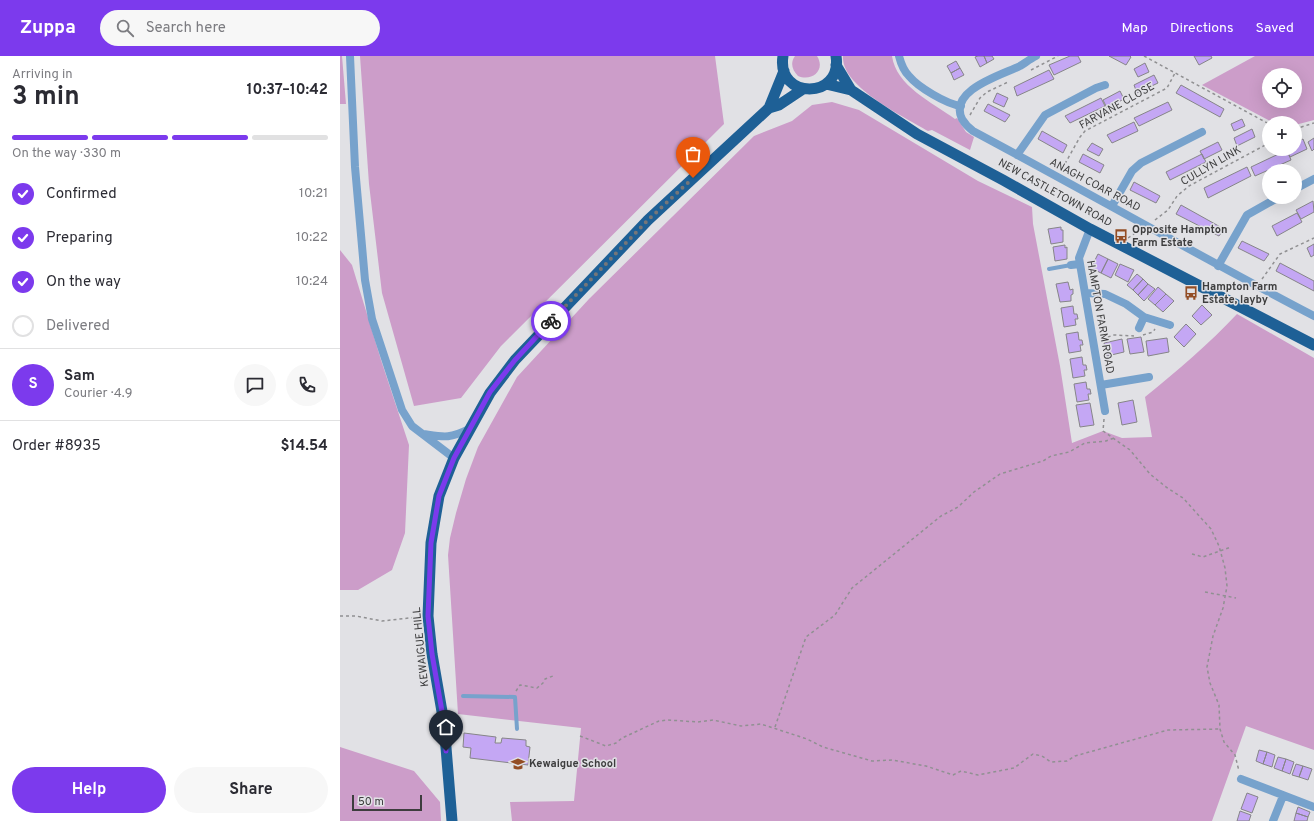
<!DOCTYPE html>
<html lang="en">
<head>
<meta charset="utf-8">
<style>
	:root { --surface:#fff; --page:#f7f7f7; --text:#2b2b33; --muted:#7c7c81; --line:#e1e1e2; --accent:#7c3aed }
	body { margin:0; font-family:Overpass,sans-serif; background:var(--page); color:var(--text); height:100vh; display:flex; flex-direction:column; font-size:15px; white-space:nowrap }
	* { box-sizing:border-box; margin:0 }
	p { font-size:13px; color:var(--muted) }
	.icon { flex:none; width:22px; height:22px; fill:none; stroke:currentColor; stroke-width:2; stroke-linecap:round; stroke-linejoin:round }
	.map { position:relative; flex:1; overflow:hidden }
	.panel { display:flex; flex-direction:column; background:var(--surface); width:340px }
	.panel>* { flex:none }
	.tools { position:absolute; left:922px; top:12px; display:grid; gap:8px }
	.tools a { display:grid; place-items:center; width:40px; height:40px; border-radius:50%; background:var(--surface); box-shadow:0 4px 16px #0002; font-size:20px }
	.scale { position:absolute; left:12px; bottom:10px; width:70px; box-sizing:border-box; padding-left:4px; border:2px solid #3d3d3e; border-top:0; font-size:11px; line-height:14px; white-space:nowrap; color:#3d3d3e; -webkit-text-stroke:3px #e1e1e5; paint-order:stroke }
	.pin { position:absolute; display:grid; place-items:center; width:34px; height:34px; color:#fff; margin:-41px -17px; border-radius:50% 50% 50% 0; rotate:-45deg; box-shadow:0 0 4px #0007 }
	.pin .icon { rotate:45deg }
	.courier { position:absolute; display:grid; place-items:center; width:40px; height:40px; margin:-20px; border:3px solid #7c3aed; border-radius:50%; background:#fff; color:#222; box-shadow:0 1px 5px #0007 }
	.headline em { font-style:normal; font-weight:700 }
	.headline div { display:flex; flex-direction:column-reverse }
	.headline { display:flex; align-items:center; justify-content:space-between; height:68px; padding:0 12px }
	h1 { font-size:26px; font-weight:700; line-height:30px }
	.bar { display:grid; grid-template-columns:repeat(4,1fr); gap:6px 4px; align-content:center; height:48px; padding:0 12px }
	.bar i { height:5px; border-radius:3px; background:var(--line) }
	.bar .current { background:var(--accent) }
	.bar p { grid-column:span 4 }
	.line { display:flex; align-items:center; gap:10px; padding:0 12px; border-top:1px solid var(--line) }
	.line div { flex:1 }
	.round { display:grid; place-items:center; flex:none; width:42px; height:42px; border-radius:21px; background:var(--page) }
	ol { padding:0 12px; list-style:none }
	li { display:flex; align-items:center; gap:12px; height:44px }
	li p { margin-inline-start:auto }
	li .icon { padding:4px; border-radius:50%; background:var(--accent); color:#fff; stroke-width:4 }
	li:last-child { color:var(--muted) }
	li i { width:22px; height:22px; border:2px solid var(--line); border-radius:50% }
	.primary-button { display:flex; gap:8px; margin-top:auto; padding:8px 12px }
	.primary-button a { flex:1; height:46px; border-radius:24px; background:var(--accent); color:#fff; font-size:16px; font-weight:700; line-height:46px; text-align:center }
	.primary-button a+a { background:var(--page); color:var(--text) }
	header { display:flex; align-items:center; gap:24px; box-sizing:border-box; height:56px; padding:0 20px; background:var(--accent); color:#fff }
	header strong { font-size:19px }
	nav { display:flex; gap:22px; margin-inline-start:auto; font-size:14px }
	.search { width:280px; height:36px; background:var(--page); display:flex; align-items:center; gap:10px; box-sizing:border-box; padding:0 14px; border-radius:22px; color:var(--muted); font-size:15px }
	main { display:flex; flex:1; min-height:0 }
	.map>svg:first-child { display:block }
	.green { fill:#cc9dc9; fill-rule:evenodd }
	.building { fill:#c4a7f4; stroke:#868588 }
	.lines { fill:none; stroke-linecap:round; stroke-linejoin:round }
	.path { stroke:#909092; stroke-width:1.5; stroke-dasharray:3 3; stroke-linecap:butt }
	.service { stroke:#77a2cc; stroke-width:4 }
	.minor { stroke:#77a2cc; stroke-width:8 }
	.trunk { stroke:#1e6096; stroke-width:11 }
	.done { stroke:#767678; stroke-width:4; stroke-dasharray:0 7.2 }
	.route { stroke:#7c3aed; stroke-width:5 }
	.labels { text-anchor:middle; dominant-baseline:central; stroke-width:3; stroke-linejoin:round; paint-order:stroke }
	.street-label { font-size:11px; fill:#3d3d3e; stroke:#e1e1e5 }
	.poi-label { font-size:11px; font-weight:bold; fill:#3d3d3e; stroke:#e1e1e5; text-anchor:start }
</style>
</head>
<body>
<header>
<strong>Zuppa</strong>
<div class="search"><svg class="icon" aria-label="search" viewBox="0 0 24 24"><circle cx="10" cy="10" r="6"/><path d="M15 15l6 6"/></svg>Search here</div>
<nav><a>Map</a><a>Directions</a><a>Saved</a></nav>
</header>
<main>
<section class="panel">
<div class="headline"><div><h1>3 min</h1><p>Arriving in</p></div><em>10:37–10:42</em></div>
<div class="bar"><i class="current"></i><i class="current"></i><i class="current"></i><i></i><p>On the way · 330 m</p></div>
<ol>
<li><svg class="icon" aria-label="check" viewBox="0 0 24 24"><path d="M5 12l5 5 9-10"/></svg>Confirmed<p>10:21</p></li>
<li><svg class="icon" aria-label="check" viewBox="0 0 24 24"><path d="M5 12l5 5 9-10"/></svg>Preparing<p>10:22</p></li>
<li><svg class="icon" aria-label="check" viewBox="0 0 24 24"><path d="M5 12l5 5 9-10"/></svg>On the way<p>10:24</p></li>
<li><i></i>Delivered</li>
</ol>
<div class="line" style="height:72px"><b class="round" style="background:var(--accent);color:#fff">S</b><div><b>Sam</b><p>Courier · 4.9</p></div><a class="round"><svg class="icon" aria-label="chat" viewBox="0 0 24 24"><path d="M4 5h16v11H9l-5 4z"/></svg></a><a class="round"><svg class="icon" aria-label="phone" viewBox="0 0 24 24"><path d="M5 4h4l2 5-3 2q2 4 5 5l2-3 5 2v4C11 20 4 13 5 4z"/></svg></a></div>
<div class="line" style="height:52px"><div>Order #8935</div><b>$14.54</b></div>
<div class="primary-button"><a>Help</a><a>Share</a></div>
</section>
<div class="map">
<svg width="974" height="765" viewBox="0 0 974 765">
	<rect width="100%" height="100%" fill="#e1e1e5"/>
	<path class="green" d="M0 0H2L6 48H0Z
		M20 0H375L384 68 161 290 121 342 74 350 42 237 29 128Z
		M455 0H477C486 14 472 26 458 20 452 14 450 7 455 0Z
		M503 0H552C556 30 592 46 615 63L617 62 626 76 634 81 630 94 592 74 588 75C565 61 501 31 503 0Z
		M915 0H974V64L955 69V67H934L862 29ZM929 19H955V45H929Z
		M492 46 519 54 638 125 692 151 693 168 720 310 732 387 763 375 782 382 812 381 805 341C837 315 869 288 897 258L974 302V694L906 670 872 765H172L170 746 234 745 241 672 118 658 108 499 110 482 116 457 126 423 138 391 177 321 249 243 414 80 452 65 472 49Z
		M0 194 12 209 41 304 69 389 65 477 52 514 18 534H0Z
		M0 691 74 715 100 746 101 765H0Z"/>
	<path class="building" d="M638 0H644L647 7 640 11 635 1Z
		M644 0H652L654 3 647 7Z
		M730 0H738L741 6 714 19 709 9Z
		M769 0H790L791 1 786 9Z
		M854 0H871L872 2 859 9Z
		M616 5 620 12 611 17 607 10Z
		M805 7 809 16 798 21 794 13Z
		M620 12 624 19 614 24 611 17Z
		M709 14 714 23 677 40 674 31Z
		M814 19 818 27 797 37 794 29Z
		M841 29 884 53 880 61 836 37Z
		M780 35 784 43 767 52 763 44Z
		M657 37 668 42 664 51 653 46Z
		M761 42 765 50 730 67 725 60Z
		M828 46 832 54 799 70 794 62Z
		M648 48 670 59 665 66 644 55Z
		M902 63 905 70 894 75 891 68Z
		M794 66 798 75 772 87 767 79Z
		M912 73 915 81 897 90 894 82Z
		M702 75 727 89 723 97 698 83Z
		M974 82V93L972 95 968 86Z
		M963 83 967 93 950 101 946 93H955V87Z
		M878 86 882 94 864 103 860 95Z
		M752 87 763 93 759 100 747 94Z
		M947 94 951 104 915 120 911 111Z
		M743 98 764 109 760 117 739 106Z
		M862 98 866 106 830 124 826 116Z
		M907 111 911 120 868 142 864 132Z
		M794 126 820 140 816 147 790 134Z
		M973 145 974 156 961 163 956 154Z
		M841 149 884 173 879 180 836 158Z
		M957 157 962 166 937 180 932 170Z
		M721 171V174H723V186L711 188 708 173Z
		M902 185 929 198 924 205 898 192Z
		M974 188V199L971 201 967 192Z
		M725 189V192L727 191V203L715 205 713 191Z
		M758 198 768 203 761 217 751 212Z
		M768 203 778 208 771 222 761 217Z
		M940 207 974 225V235L936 215Z
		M780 208 794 214 788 226 775 219Z
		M797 218 803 223 793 234 787 229Z
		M803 223 808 228 798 239 793 234Z
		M728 226 730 234 733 233V238L731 239V245L720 246 716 228Z
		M808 228 815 233 804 245 798 239Z
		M818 231 826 238 815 249 808 243Z
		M826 238 834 245 823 256 815 249Z
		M862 249 872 259 861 269 852 260Z
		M733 250 734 258H737L738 263H735L736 269 724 271 721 252Z
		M846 268 856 278 844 291 834 281Z
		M738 276 739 284H742L743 289H740L741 295 729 297 726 278Z
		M801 281 804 296 790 298 787 283Z
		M827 282 829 296 808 300 806 285Z
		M782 283 784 296 767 300 764 287Z
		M742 301 743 309H746L747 314H744L745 320 733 322 730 303Z
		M746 326 747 333H750L751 338H748L749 344 737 346 734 328Z
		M793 344 797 366 782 369 778 347Z
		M750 347 754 369 740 371 736 349Z
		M124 677 156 681 155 687H161L162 682 186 684V690L190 691 188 709 130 702 131 692 123 691Z
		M919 694 927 696 923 708 916 705Z
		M927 696 935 699 932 711 923 708Z
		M938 701 946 703 942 715 934 712Z
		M946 703 954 706 950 718 942 715Z
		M956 708 963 710 959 721 952 719Z
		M963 710 972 713 968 724 959 721Z
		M907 737 918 741 912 757 901 753Z
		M958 751 970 756 968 761 956 757Z
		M900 755 911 759 909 765H897Z
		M956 757 968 761 967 765H954Z"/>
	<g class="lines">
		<path class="path" d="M804 0 929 68
			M691 14 718 0
			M630 59 640 42 647 36 668 26
			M955 73 974 67
			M722 113 740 81 745 75 827 32 835 17
			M815 164 828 154 837 140 849 130 929 87
			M788 182 798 175
			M922 223 940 198 974 182
			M803 279 813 276 815 273
			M762 283 774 279 794 280
			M764 363 763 375 790 394 810 418 826 431 843 442 871 473 879 490 885 512 887 530 883 552 873 580 867 611 870 627 879 649 880 673 884 686 895 699 899 715
			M852 498 863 501 891 491
			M865 536 896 542
			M0 560H16L42 565 78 561
			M176 635 180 629 197 632 203 627 205 623 213 620
			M435 671 466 581 495 559 512 532 601 460 618 451 634 436 660 418 703 405 711 400 729 396 745 387 766 385 774 382
			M240 680 266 690 276 687 282 682 319 665 328 664 358 666 373 664 401 670 421 668 467 683 483 691 532 705 552 704 586 710 613 719 621 715 638 719 674 712 693 698 702 700 711 706 727 705 735 700 828 674 880 673"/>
		<path class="service" d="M709 213 731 209
			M123 640 175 641 177 673"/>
		<path class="minor" d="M10 0 15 111 25 224 32 263 62 354 72 370 114 402
			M559 0C561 8 563 14 569 20 578 31 606 48 621 50
			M696 0C690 3 685 7 680 10 662 19 608 34 622 63 625 68 629 72 633 75 747 136 859 200 974 260
			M677 99 705 59 756 32 765 29
			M955 133 974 123
			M772 150 792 115 801 107 862 76
			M750 173 739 202 765 355
			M731 209 740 208
			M878 210 907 159 939 141
			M745 237 765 238 786 248 804 261 830 269
			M799 272 804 261
			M761 329 809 321
			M83 378C104 381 109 383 129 373
			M901 723 974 751
			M933 765 943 740"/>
		<path class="trunk" d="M443 0C436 44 503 44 496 0
			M496 9 511 34
			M486 28 511 34 577 78 663 124 750 173 974 289
			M429 52 444 15
			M112 765 104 667 92 598 88 560 91 487 99 440 114 402 150 337 175 304 308 164 429 52 439 49 463 33"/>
	</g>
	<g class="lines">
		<path class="done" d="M211 265 308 164 353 122"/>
		<path class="route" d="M106 695 104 667 92 598 88 560 91 487 99 440 114 402 150 336 175 304 211 265"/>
	</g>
	<defs>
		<symbol id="bus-bare" viewBox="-9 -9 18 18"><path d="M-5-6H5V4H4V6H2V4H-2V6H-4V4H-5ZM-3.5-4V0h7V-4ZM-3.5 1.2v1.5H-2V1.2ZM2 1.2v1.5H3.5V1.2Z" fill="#934d25" stroke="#e1e1e5" stroke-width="2.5" paint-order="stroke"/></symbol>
		<symbol id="school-bare" viewBox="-9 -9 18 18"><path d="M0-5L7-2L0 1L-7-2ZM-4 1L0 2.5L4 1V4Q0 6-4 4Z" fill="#934d25" stroke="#e1e1e5" stroke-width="2.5" paint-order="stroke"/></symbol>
	</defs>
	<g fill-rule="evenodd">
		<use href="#bus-bare" x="771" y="170" width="20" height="20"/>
		<use href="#bus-bare" x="841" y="227" width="20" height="20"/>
		<use href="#school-bare" x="168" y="698" width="20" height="20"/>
	</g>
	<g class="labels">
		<g class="street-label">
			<text transform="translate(777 50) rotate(-29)">FARVANE CLOSE</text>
			<text transform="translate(871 110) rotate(-30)">CULLYN LINK</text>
			<text transform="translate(755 129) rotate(28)">ANAGH COAR ROAD</text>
			<text transform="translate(715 137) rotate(29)">NEW CASTLETOWN ROAD</text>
			<text transform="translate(760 261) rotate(80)">HAMPTON FARM ROAD</text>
			<text transform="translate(81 591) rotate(-96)">KEWAIGUE HILL</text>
		</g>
		<g class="poi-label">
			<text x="792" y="174">Opposite Hampton<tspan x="792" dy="13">Farm Estate</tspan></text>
			<text x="862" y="231">Hampton Farm<tspan x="862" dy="13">Estate, layby</tspan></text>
			<text x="189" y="708">Kewaigue School</text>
		</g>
	</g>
</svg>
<div class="tools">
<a><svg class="icon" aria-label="locate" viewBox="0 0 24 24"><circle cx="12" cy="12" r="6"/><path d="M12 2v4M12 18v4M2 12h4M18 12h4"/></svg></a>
<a>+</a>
<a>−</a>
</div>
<div class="scale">50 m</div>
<div class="pin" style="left:353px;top:122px;background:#ea580c"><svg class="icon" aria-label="bag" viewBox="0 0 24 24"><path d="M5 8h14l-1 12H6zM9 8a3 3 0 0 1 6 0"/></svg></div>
<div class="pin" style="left:106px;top:695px;background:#1f2937"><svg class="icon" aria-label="home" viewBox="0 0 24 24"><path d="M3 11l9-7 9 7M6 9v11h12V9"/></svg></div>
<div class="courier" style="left:211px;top:265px"><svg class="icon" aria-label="bike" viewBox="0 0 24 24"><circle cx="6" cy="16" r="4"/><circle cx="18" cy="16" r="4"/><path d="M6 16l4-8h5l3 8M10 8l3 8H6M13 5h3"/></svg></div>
</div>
</main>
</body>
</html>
